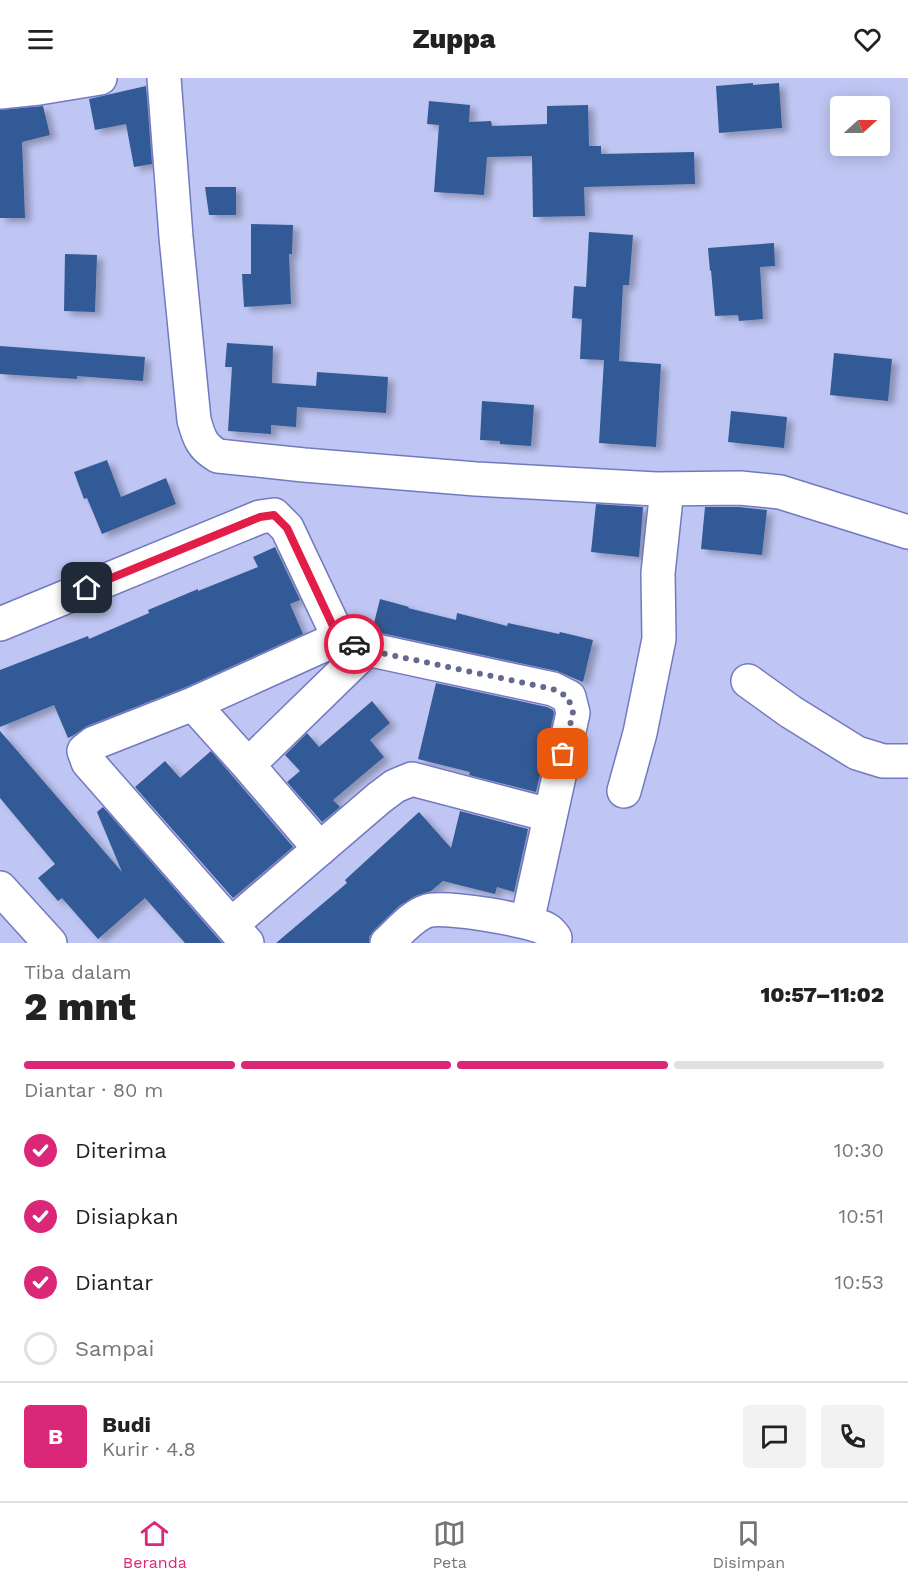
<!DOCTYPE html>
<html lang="id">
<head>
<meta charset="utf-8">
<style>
	:root { --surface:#fff; --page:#f2f2f2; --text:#222; --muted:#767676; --line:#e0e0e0; --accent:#db2777 }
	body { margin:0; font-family:"Work Sans",sans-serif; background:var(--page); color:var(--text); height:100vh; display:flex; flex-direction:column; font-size:22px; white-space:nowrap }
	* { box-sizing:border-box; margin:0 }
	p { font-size:20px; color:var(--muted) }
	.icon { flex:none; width:33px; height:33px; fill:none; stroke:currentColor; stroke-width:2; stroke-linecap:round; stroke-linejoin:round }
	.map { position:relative; height:865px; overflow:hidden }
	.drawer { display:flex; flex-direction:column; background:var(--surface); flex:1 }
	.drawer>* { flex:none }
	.needle { width:39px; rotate:69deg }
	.controls { position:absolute; left:830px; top:18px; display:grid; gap:12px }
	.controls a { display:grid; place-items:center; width:60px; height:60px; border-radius:6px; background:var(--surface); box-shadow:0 3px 15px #0003; font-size:30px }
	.pin { position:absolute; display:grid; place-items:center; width:51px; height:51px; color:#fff; margin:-26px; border-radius:12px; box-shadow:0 3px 9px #0006 }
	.courier { position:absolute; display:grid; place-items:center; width:60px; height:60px; margin:-30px; border:4px solid #e11d48; border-radius:50%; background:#fff; color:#222; box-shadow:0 2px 8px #0007 }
	.head em { font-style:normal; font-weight:800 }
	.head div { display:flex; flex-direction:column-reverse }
	.head { display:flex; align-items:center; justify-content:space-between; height:102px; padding:0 24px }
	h1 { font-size:39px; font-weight:800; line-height:45px }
	.bar { display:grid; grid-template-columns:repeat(4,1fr); gap:9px 6px; align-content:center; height:72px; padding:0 24px }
	.bar i { height:8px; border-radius:4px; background:var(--line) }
	.bar .active { background:var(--accent) }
	.bar p { grid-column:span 4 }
	.line { display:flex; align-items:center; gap:15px; padding:0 24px; border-top:2px solid var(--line) }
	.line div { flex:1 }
	.round { display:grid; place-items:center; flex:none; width:63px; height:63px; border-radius:6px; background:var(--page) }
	ol { padding:0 24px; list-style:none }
	li { display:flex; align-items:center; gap:18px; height:66px }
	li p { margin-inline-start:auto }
	li .icon { padding:6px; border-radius:50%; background:var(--accent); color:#fff; stroke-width:4 }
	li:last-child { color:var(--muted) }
	li i { width:33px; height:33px; border:3px solid var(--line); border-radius:50% }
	header { display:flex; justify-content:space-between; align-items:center; height:78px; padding:0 24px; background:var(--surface); font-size:27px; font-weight:800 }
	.menu { display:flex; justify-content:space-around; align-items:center; height:84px; border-top:2px solid var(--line); background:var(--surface); font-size:16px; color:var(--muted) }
	.menu a { display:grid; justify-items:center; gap:3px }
	.menu .active { color:var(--accent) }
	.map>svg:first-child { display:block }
	.building { fill:#335a96; filter:url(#shadow) }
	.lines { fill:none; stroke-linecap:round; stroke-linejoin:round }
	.minor-casing { stroke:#7379c0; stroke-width:36 }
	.minor { stroke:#fff; stroke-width:33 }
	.done { stroke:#65698d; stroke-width:6; stroke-dasharray:0 10.8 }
	.route { stroke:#e11d48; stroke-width:8 }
</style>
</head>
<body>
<header><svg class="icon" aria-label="menu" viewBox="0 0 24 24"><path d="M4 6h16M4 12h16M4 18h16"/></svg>Zuppa<svg class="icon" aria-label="heart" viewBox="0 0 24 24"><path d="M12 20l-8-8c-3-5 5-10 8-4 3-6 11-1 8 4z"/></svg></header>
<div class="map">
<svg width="908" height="865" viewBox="0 0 908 865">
	<defs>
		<filter id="shadow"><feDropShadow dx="6" dy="4" stdDeviation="3" flood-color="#0004"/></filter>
	</defs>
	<rect width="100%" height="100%" fill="#bfc6f3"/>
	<path class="building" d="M753 5V7L779 5 782 50 719 55 716 8Z
		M146 8 152 86 134 89 126 46 95 52 89 21Z
		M429 23 470 27 469 44 491 43 492 48 547 46V28L588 27 589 68H601V76L694 74 695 106 584 109 585 138 533 139 532 78 487 79 484 117 434 114 439 47 427 46Z
		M43 28 50 57 22 64 25 140H0V32Z
		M205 109H236V137H209Z
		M251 146 293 147 292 176H289L291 226 244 229 242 196H251Z
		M589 154 633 157 629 207H623L619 283 661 286 656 369 599 365 604 282 580 281 582 241 572 240 574 208 586 209Z
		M774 165 775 188 760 189 763 241 739 243 738 237 715 238 711 192 710 193 708 170Z
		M65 176 97 177 95 234 64 233Z
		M227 265 273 268 272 305 316 308 317 294 388 299 386 335 297 329 296 349 271 347V356L228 353 232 289H225Z
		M0 268 145 279 143 303 77 298V301L0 296Z
		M834 275 892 281 888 323 830 317Z
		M482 323 534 327 531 368 500 366V363L480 362Z
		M731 333 787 339 784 370 728 364Z
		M107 382 121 419 166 400 176 426 102 456 87 420 84 421 74 394Z
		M596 426 643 429 639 479 591 474Z
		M705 429H739L767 432 762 477 701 471Z
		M275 469 300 522 290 526 303 556 186 609 87 648 74 657 68 660 54 627 0 649V592L88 558 89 561 149 535 148 532 198 511V513L258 489 253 479Z
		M380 521 409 529 408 530 456 542 457 535 507 548 508 545 559 556 560 554 593 562 583 604 557 593 372 553Z
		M436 605 547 629 553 632 554 635 536 714 469 697 470 694 418 681Z
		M372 623 390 645 370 662 384 679 333 722 340 729 322 744 287 704 300 693 285 677 307 655 319 669Z
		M0 653 122 794 97 734 103 729 222 865H185L145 820 98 861 62 820 58 823 38 800 55 786 0 720Z
		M211 673 293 769 233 820 135 709 165 683 180 700Z
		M460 733 528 751 514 814 497 809 495 816 443 803 431 813 415 818 399 828 374 852 369 859V865H276L347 805 345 802 419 734 451 770Z"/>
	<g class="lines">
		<defs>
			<path id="minor" d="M164 0 176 159 194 342C199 360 202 369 218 378L304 387 476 401 656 411 740 410 780 414 908 454
				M0 14 39 10 100 0
				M0 546 260 439 274 437 287 450 339 560 367 571 553 611 569 619 573 635 527 844
				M748 603 791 634 857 675 883 683H908
				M193 626 248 687 320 771
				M248 687 367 571
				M624 713 640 655 659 561 658 495 667 411
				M0 810 50 865
				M231 847 379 720 395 708 412 701 549 737
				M247 865 88 684 84 673 94 665 193 626 339 560
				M387 865C398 855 413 837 427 833 444 827 529 842 546 851 550 853 553 857 555 860L554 865"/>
		</defs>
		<use href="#minor" class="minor-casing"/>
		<use href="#minor" class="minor"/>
	</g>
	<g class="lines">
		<path class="done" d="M354 566 367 572 553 611 568 619 573 635 563 676"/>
		<path class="route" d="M87 510 260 439 274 437 287 450 339 561 354 566"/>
	</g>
</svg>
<div class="controls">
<a><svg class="needle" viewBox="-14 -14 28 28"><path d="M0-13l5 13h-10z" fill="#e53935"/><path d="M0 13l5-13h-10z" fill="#767676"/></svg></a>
</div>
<div class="pin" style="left:563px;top:676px;background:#ea580c"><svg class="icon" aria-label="bag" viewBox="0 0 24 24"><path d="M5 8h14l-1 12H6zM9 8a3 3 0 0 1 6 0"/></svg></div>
<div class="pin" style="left:87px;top:510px;background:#1f2937"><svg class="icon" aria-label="home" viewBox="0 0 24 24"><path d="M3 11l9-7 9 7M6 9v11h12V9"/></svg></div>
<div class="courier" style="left:354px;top:566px"><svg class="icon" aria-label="car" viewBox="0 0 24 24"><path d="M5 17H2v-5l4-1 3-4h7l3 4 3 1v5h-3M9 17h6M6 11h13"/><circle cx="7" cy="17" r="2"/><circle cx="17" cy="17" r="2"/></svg></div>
</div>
<section class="drawer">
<div class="head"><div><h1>2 mnt</h1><p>Tiba dalam</p></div><em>10:57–11:02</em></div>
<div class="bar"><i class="active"></i><i class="active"></i><i class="active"></i><i></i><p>Diantar · 80 m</p></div>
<ol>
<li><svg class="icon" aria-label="check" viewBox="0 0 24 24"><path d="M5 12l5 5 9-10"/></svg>Diterima<p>10:30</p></li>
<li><svg class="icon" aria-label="check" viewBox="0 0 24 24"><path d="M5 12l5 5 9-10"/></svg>Disiapkan<p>10:51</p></li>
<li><svg class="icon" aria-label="check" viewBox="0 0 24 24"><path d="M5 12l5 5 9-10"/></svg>Diantar<p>10:53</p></li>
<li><i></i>Sampai</li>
</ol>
<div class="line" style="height:108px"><b class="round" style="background:var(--accent);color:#fff">B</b><div><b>Budi</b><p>Kurir · 4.8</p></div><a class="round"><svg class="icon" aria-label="chat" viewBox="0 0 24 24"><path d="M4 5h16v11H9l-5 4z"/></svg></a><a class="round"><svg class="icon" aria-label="phone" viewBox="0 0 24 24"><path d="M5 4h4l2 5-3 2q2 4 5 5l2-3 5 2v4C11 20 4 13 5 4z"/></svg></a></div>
</section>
<nav class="menu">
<a class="active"><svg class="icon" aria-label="home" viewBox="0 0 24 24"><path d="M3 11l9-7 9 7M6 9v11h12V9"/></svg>Beranda</a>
<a><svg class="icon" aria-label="map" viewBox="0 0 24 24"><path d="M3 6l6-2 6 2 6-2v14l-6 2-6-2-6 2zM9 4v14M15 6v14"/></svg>Peta</a>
<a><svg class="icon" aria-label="saved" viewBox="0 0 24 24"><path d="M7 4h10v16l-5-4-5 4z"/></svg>Disimpan</a>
</nav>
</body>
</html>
